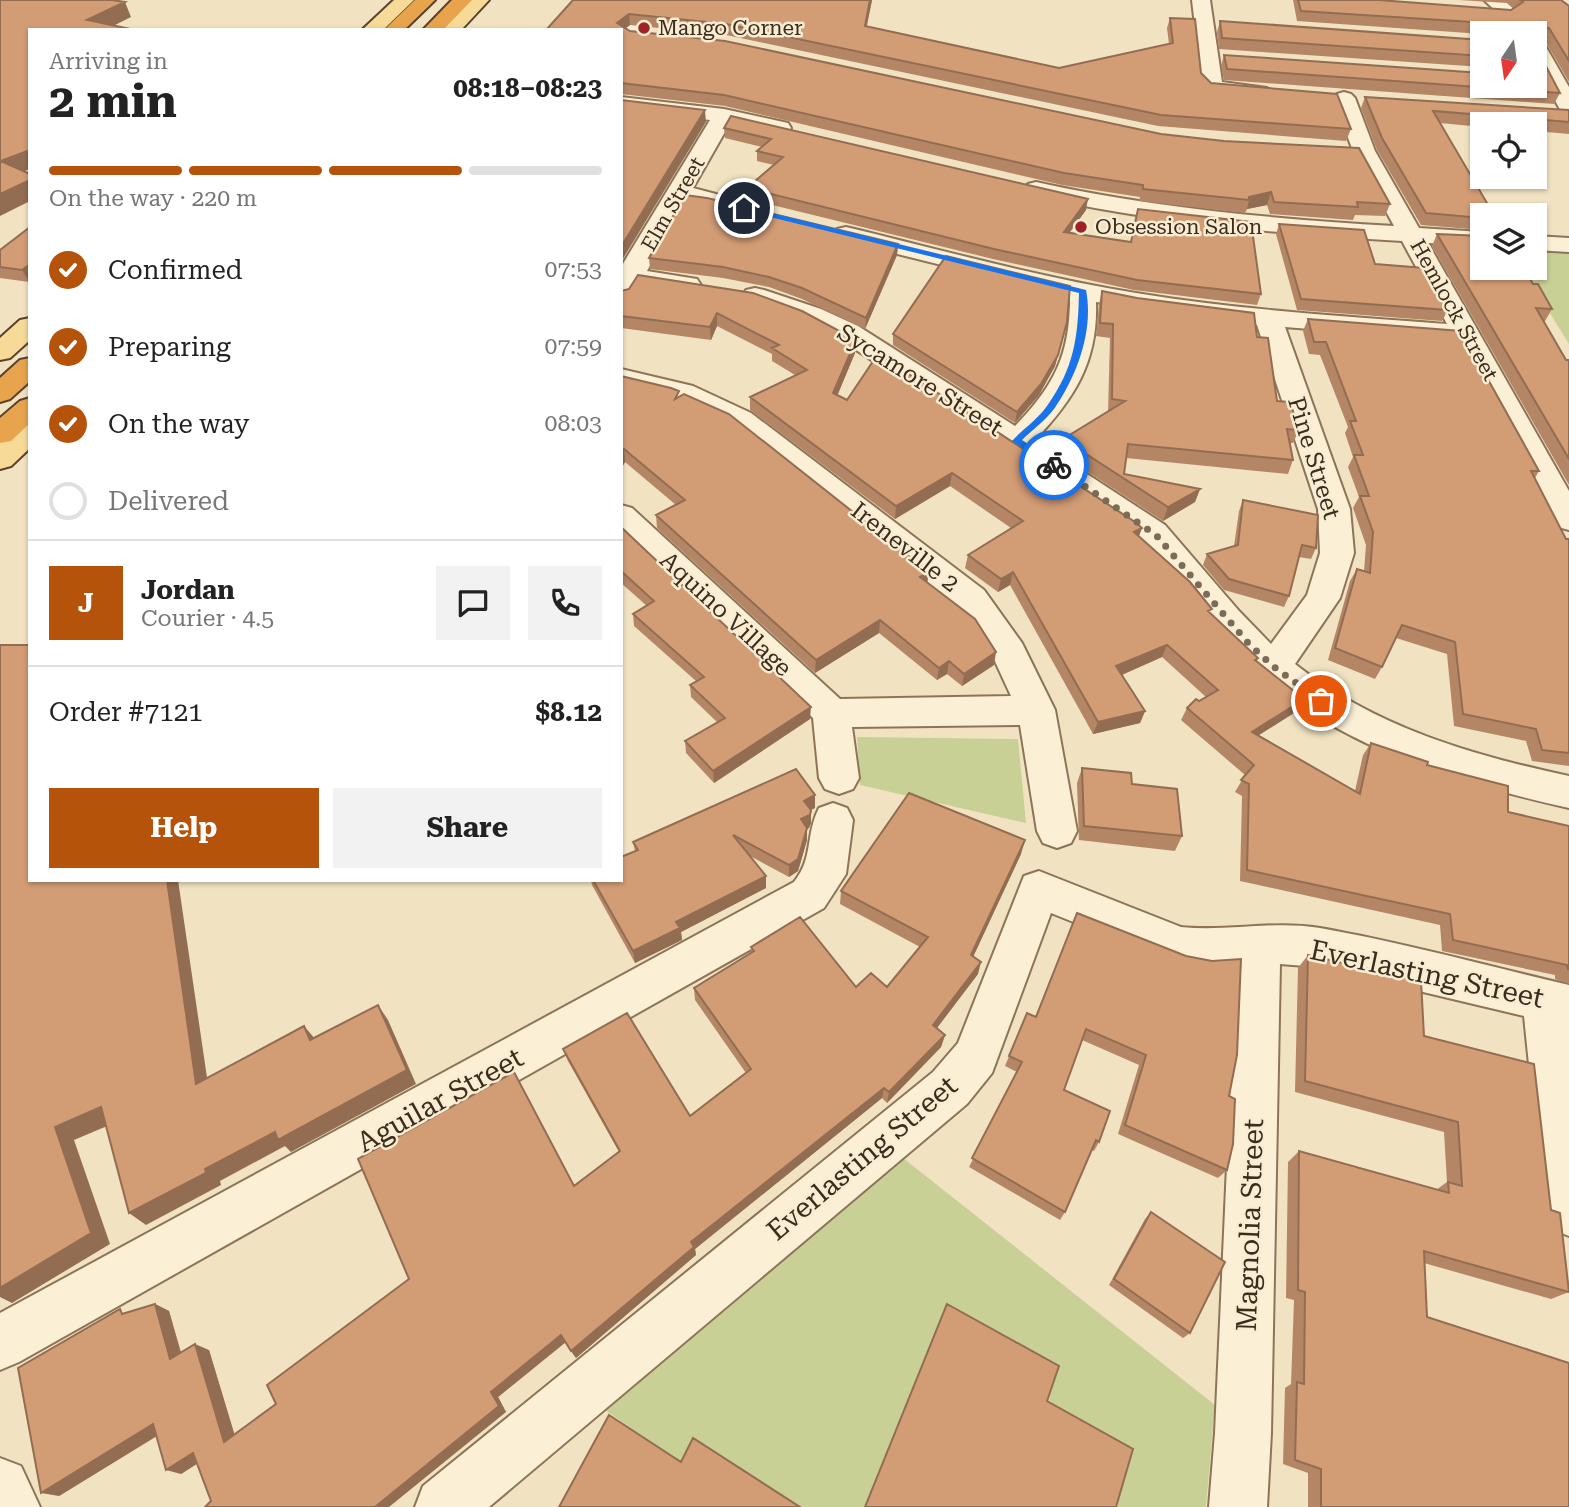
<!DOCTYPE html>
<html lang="en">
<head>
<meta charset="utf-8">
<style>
	:root { --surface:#fff; --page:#f2f2f2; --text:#222; --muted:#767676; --line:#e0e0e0; --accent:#b45309 }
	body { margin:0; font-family:"Roboto Serif",serif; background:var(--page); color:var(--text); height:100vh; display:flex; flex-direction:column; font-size:26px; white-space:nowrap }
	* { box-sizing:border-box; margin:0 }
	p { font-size:23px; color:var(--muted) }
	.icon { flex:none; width:38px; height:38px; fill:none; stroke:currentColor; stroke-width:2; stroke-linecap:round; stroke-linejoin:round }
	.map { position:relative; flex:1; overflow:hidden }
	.sheet { position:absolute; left:28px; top:28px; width:595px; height:854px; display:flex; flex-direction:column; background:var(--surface); border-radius:0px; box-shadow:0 2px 5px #0004 }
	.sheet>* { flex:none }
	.needle { width:46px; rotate:193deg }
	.tools { position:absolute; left:1470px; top:21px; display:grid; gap:14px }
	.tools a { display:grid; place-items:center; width:77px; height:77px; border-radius:0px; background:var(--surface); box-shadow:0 2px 5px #0004; font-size:35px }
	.pin { position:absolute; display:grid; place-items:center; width:60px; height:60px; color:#fff; margin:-30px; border:4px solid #fff; border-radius:50%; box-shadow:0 2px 7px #0007 }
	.courier { position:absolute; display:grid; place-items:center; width:70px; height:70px; margin:-35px; border:5px solid #1a73e8; border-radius:50%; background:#fff; color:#222; box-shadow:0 2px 9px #0007 }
	.overview em { font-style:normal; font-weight:700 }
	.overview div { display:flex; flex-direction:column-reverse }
	.overview { display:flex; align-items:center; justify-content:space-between; height:119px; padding:0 21px }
	h1 { font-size:46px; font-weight:700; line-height:52px }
	.bar { display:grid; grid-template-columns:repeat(4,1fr); gap:10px 7px; align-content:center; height:84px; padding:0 21px }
	.bar i { height:9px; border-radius:5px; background:var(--line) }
	.bar .active { background:var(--accent) }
	.bar p { grid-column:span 4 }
	.line { display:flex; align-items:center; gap:18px; padding:0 21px; border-top:2px solid var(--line) }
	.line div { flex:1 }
	.round { display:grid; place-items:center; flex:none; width:74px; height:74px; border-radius:0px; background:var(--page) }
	ol { padding:0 21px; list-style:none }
	li { display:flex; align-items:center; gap:21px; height:77px }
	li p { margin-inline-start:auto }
	li .icon { padding:7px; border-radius:50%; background:var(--accent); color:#fff; stroke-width:4 }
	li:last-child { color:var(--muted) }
	li i { width:38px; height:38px; border:4px solid var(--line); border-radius:50% }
	.action { display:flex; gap:14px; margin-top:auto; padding:14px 21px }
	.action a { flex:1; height:80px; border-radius:0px; background:var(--accent); color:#fff; font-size:28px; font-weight:700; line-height:80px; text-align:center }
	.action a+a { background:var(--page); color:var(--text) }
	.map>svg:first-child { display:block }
	.green { fill:#c9d095 }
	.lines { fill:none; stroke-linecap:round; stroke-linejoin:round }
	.minor-casing { stroke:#8d7458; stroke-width:4 }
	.major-casing { stroke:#5a422c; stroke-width:4 }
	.highway-casing { stroke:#5a422c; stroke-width:4 }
	.minor { fill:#fbf0d6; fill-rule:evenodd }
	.major { fill:#f7da97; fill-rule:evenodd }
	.highway { fill:#e7a44d; fill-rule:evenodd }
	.wall { fill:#b58665 }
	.shaded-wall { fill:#936d52 }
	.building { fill:#d29c75; stroke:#936d52; stroke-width:2 }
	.route { fill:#1a73e8 }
	.done { stroke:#7b6c57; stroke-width:7; stroke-dasharray:0 12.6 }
	.poi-dot { fill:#a02323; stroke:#f8edd2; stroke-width:2.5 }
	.labels { text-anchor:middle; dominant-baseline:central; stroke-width:5; stroke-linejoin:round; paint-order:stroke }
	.far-poi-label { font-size:21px; fill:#3b2c1d; stroke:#f8edd2; text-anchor:start }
	.far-street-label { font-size:21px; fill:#3b2c1d; stroke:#f8edd2 }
	.street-label { font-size:24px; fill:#3b2c1d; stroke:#f8edd2 }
	.near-street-label { font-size:28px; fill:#3b2c1d; stroke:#f8edd2 }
</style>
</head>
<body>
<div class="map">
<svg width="1569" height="1507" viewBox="0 0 1569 1507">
	<rect width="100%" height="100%" fill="#f1e3c2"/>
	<path class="green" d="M1535 249 1569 252V344L1522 268H1535Z
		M857 737 1018 739 1026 823 860 785Z
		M903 1158 1215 1405 1206 1507H743L605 1410Z"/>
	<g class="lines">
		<defs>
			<path id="minor" d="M647 0H661L663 3 628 49 621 51V32Z
				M1192 0H1210L1222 82 1267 88 1270 92 1267 96C1250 101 1213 100 1202 85Z
				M1484 0H1504L1540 33 1535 38V33H1519Z
				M1535 38 1542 40 1569 87V112L1561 111 1558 106 1535 62Z
				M1344 92 1351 94 1355 98 1375 151 1419 228 1482 232V246L1428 243 1569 491V530L1558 527 1553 519 1456 341 1285 327 1350 509 1354 553 1340 598 1295 664C1375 727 1471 755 1569 776V808C1448 781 1325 743 1237 653 1198 614 1172 563 1128 529L838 338 803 321 746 302 742 296 746 290 755 288 764 290 821 309 858 326 1015 426C1055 385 1070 354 1070 297L837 239 834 234 837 229 846 227C942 250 1038 277 1136 293 1239 310 1343 316 1447 324L1402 241C1279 234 1157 223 1036 196L1028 194 1024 189 1028 184 1036 182C1154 208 1273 219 1394 226L1353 151 1333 98 1337 94ZM1096 302 1257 325 1318 509 1320 553 1307 595 1271 644 1239 611 1165 525 1035 440C1075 398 1098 361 1096 302Z
				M621 97 724 109 788 123 791 128 788 133 780 135 730 123 693 188 754 204 758 209 754 214 746 216 686 201 647 271 697 279 701 285 697 291 688 293 638 285 630 299 621 301V267L710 120 621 109Z
				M1535 236 1569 238V252L1535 250Z
				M621 369 693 386 751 413 984 590 1022 643 1055 710 1077 831 1071 843 1057 848 1043 843 1037 831 1020 725 852 727 859 778 853 789 839 794 825 789 819 778 813 718 621 534V505L632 508 840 699 1011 696 993 657 960 608 731 425 673 398 621 387Z
				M833 803 847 808 853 820 846 874 824 908 19 1362 0 1370V1313L794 882C814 857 805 835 819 808Z
				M1039 871 1181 927C1227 932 1273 920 1320 928 1401 942 1488 966 1569 985V1236L1551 1229 1544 1211 1524 1016 1318 967 1280 964 1271 1433 1267 1507H1209L1215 1433 1236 965 1205 969 1180 965 1051 913 992 1073 967 1104 489 1507H415L423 1486 933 1072 958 1043 1024 876Z
				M0 1458 21 1466 40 1507H0Z"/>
			<path id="major" d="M394 0H414L383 30H362Z
				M470 0H489L461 30H441Z
				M30 318V340L10 358 0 360V338L20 320Z
				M30 422V448L11 466 0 469V442L19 425Z"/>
			<path id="highway" d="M415 0H435L404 30H384Z
				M452 0H472L443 30H423Z
				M30 358V381L10 399 0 402V378L20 360Z
				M30 398V423L11 441 0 443V418L20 401Z"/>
		</defs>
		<use href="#minor" class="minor-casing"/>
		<use href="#major" class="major-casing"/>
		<use href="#highway" class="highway-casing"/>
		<use href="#minor" class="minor"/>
		<use href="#major" class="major"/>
		<use href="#highway" class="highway"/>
	</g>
	<path class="wall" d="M573 0H872L867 26 1059 68 1169 44 1167 28 1170 18 1201 73 1211 83 1351 129 1346 141 1158 126 726 35 630 25 626 28 630 31 1390 204 1385 216 1355 215 1353 220 1270 214 1267 205 1247 209 1245 213 1139 201 1140 197 1062 185 725 106 621 94V30Z
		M1293 0H1379L1511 10 1514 9 1507 3 1459 0H1561L1569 6V82L1544 39 1538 37V51L1560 93 1554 104 1224 80 1221 66 1224 55 1482 86 1535 33 1482 34 1297 21Z
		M1220 21 1482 40V67L1219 49 1217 32Z
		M1365 97 1569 110V134L1535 131V124H1482V127L1440 123 1482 215V230L1421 225 1377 150 1361 108Z
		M724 128 1086 210 1069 233 1261 294 1257 305 1134 290 993 259 748 199 747 188 774 165 757 161V151L762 147 725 138Z
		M1279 224 1375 264 1448 310 1442 321 1297 310 1276 234Z
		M30 227V281L29 282 0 278V250Z
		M1437 234 1533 284 1552 309 1545 321H1543L1566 360H1569V485L1432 246Z
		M898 244 897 255 865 329 802 299 769 287 723 278 650 269 649 258Z
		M621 291 856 340 855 353 837 395 847 400 1142 528 1139 536 1210 613 1258 658 1257 661 1297 711 1259 735 1355 791 1363 755 1371 743 1427 765 1508 812 1569 826V984L1555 979V975L1442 951 1440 925 1240 881 1242 796 1235 792 1245 775 1181 720 1187 708 1206 697 1162 657 1122 675 1145 711 1140 723 1093 734 1010 585 998 592 965 568 968 555 1011 528 950 486 895 519 750 410V397L795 375 772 361V354L717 326 711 340 621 328Z
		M1102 291 1257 337 1277 401 1299 430 1293 443H1290L1293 460 1288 474 1126 458 1124 474 1200 489 1195 502 1163 521 1059 453 1063 439 1108 412 1110 338 1096 336 1099 304Z
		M1308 319 1539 471 1535 478 1566 539H1569V766L1532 761 1526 741 1454 726 1447 654 1396 638 1382 667 1375 679 1328 660 1350 581 1357 569 1364 571 1366 545 1353 508 1359 497 1348 467 1353 457 1345 433 1348 427 1320 355 1309 354 1303 331Z
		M1067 322 1055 366 1039 395 1015 423 893 345V334Z
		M621 376 679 397 928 583 994 665 962 686 947 674 937 680 879 633 815 673 657 528 656 515 676 505 625 462 621 469Z
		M1243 500 1316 548 1311 559 1299 557 1289 596 1284 607 1224 590 1203 565 1207 554 1234 546 1239 511Z
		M621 527 810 719 714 783 686 753 685 741 717 722 691 697 690 685 696 681 634 626 633 614 647 606 621 583Z
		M1082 768 1132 784 1182 836 1175 851 1079 840 1077 783Z
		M815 808 811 810V823L809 828 807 829V840L798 871 789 877 750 856 766 876V888L681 932 682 940 635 963 592 885 591 880H621L635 851 633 842Z
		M1021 854 973 956 978 974 937 1028 945 1035 941 1047 887 1103 882 1098 695 1249 696 1255 576 1358 565 1342 498 1397 506 1412 211 1501 197 1464 181 1474 157 1436 59 1496 127 1313 155 1304 169 1311 181 1352 209 1350 234 1434 619 1152 568 1061 563 1049 690 1116 746 1073 695 1000 694 988 751 953V947L856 987H887L920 947 840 904 841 891Z
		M1077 913 1229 1096 1227 1170 1218 1178 1118 1134 1139 1065 1082 1040 1064 1090 1099 1142 1094 1151 1092 1150 1065 1212 1060 1220 969 1167 1017 1072 1005 1066 1027 1013 1035 1017Z
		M1308 955 1424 1036 1551 1210 1569 1292 1551 1299 1424 1263 1427 1317 1569 1507H1308V1473L1283 1464 1285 1388 1291 1384 1294 1300 1286 1298 1288 1162 1299 1151 1436 1190 1447 1182 1444 1132 1295 1092 1298 968Z
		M1151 1212 1190 1333 1183 1338 1109 1285 1145 1219Z"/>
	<path class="shaded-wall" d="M109 0H117L119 5 125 2 131 17 105 30 87 20Z
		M870 0H872L864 37 865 26Z
		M629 14 630 25 621 32 617 23Z
		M705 110 706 122 621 262V247Z
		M30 150V169L9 177 1 161Z
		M30 180V201L0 216V194Z
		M1271 192 1267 205 1247 209 1249 200V197Z
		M1088 199 1086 210 1062 243 1064 232Z
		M898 244 897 255 865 329 866 318Z
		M30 264V281L29 282 22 270Z
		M717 313V326L711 340 710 327Z
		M1067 322 1055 366 1039 395 1015 423 1017 412Z
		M856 340 855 353 833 406V393Z
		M624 449 625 462 621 469V453Z
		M952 473 950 486 895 519 896 506Z
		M1200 489 1195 502 1163 521 1168 507Z
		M1142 528 1137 541 1134 532Z
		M929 572 927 585 920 577Z
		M1013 572 1010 585 998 592 1001 579Z
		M880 620 879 633 815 673 816 660Z
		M1167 645 1162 657 1112 679 1116 666Z
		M996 652 994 665 962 686 964 674Z
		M949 661 947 674 937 680 939 668Z
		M1304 699 1297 711 1245 744 1252 732Z
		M811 707 810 719 714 783 713 771Z
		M1145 711 1140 723 1093 734 1098 722Z
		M815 795V808L804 813V801Z
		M811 810V823L809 828 807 829V840L798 871 789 877V865L801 819Z
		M1025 840 1021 854 968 968 971 955Z
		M766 876V888L681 932 682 940 635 963 633 951 676 922Z
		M167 880H178L210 1098 196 1084Z
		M981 962 978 974 930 1037 933 1025Z
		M378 1005 388 1020 416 1084 291 1152 285 1146 220 1181 221 1185 146 1225 129 1213 205 1169Z
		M304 1026 316 1040H310Z
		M945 1035 941 1047 887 1103 889 1092Z
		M884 1088 882 1098 695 1249 696 1255 576 1358 571 1351 691 1242Z
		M101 1107 119 1121 74 1140 110 1244 12 1303 0 1297V1288L55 1127Z
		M155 1304 169 1311 184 1365 170 1359Z
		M561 1335 566 1342 498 1397 506 1412 389 1507H375L491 1392Z
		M195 1344 209 1350 238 1446 224 1442Z
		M153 1424 168 1429 59 1496 41 1493Z
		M193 1453 207 1457 181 1474 166 1470Z"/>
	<path class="building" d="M0 0H112L125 2 87 20 135 30H30V150L1 161 30 174V180L0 194Z
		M573 0H870L865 26 1059 68 1173 43 1170 18 1195 19 1201 73 1211 83 1337 94 1351 129 1161 115 726 24 629 14 617 23 630 31 725 41 1161 134 1224 141 1359 148 1390 204 1357 202 1358 207 1274 202 1271 192 1249 197V200L1143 189V185L1064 173 724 95 621 83V30H546Z
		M1298 0H1379L1511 10 1523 2 1520 0H1561L1569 6V61L1549 28 1538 25V51L1560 93 1227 69 1224 55 1482 73V86H1535V33H1489L1487 23 1301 11Z
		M1220 21 1482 40V56L1222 38Z
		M1365 97 1569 110V122L1433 111 1494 215H1482V218L1426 213 1382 138Z
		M621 100 705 110 621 247Z
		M731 116 1088 199 1064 232 1131 242 1138 209 1251 222 1261 294 1137 280 994 249 747 188 783 157 757 151 771 139 724 128Z
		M685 195 707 198 898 244 866 318 802 288 769 277 723 267 649 258Z
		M1279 224 1364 230 1375 264 1425 268 1448 310 1301 299Z
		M30 227V264L22 270 0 267V250Z
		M1437 234 1482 236V268H1524L1533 284H1538L1552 309 1536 308 1566 360H1569V459Z
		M946 256 1070 286 1067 322 1058 355 1041 384 1017 412 893 334Z
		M638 275 753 293 802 311 856 340 833 393 847 400 878 354 1135 522 1142 528 1134 532 1190 582 1212 609 1208 611 1258 658 1255 660 1304 699 1252 732 1360 794 1371 743 1428 762 1427 765 1508 786V812L1569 826V969H1568L1567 965 1453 940 1450 914 1247 870 1249 784 1241 780 1254 765 1187 708 1196 699 1199 701 1218 690 1167 645 1116 666 1145 711 1098 722 1013 572 1001 579 968 555 1023 521 952 473 896 506 750 397 807 370 772 348 779 345 717 313 710 327 621 316V291L629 289Z
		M1102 291 1137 298 1254 313 1257 337 1268 338 1277 401 1290 402 1299 430 1287 429 1293 460 1128 444 1124 474 1200 489 1168 507 1063 439 1125 401 1112 399 1113 324 1100 323Z
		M1308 319 1461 331 1539 471H1531L1566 539H1569V753L1542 750 1536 729 1463 714 1455 642 1402 625 1382 667 1335 648 1357 569 1370 573 1373 532 1360 496H1369L1354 455H1363L1350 421H1356L1326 342H1314Z
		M621 376 671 388 679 391 675 399 684 394 729 414 929 572 920 577 975 619 996 652 964 674 949 661 939 668 880 620 816 660 656 515 685 500 624 449 621 453Z
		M1243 500 1318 515 1316 548 1302 545 1289 596 1229 579 1207 554 1238 545Z
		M621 527 811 707 713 771 685 741 725 718 690 685 704 677 633 614 654 601 621 571Z
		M0 645H30V880H167L196 1084 304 1026 310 1040 378 1005 407 1070 278 1140 275 1132 205 1169 206 1173 129 1213 101 1107 55 1127 91 1233 0 1288Z
		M1082 768 1131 773 1132 784 1177 789 1182 836 1084 826Z
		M796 769 815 795 804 801 811 810 810 815 801 819 807 828 798 859 789 865 733 835 766 876 676 922 680 928 633 951 593 880H621V857L638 850 633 842Z
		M909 793 1025 840 971 955 981 962 933 1025 945 1035 889 1092 884 1088 691 1242 694 1247 571 1351 561 1335 491 1392 499 1406 375 1507H205L211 1501 193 1453 166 1470 153 1424 41 1493 18 1368 120 1309 122 1314 155 1304 170 1359 195 1344 224 1442 276 1404 267 1385 409 1279 358 1159 514 1072 574 1186 620 1151 563 1049 627 1013 690 1116 751 1069 694 988 754 951 751 947 800 917 856 987 871 973 887 987 928 937 841 891Z
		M1077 913 1186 956 1212 961 1241 959 1237 1055 1229 1096 1235 1099 1233 1144 1227 1170 1125 1125 1146 1055 1086 1029 1064 1090 1110 1111 1099 1142 1096 1140 1065 1212 972 1158 1022 1062 1009 1056 1027 1013 1036 1017Z
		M1308 955 1421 981 1424 1036 1534 1064 1551 1210 1560 1213 1569 1292 1424 1251 1427 1317 1569 1363V1507H1321V1469L1295 1460 1297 1382 1304 1384 1305 1292 1298 1290 1299 1151 1449 1193 1448 1182 1462 1186 1458 1122 1305 1081Z
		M1151 1212 1225 1262 1190 1333 1114 1279Z
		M947 1304 1059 1366 1047 1401 1133 1449 1116 1507H865Z
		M609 1415 681 1462 693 1438 800 1507H559Z"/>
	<path class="route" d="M744 206 1086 290C1094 330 1077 376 1054 409 1045 421 1032 430 1022 440L1057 463V467H1050L1012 441C1023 429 1038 419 1047 406 1074 368 1078 338 1079 293L742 210Z"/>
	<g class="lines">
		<path class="done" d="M1054 465 1156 535 1249 644 1274 667 1321 701"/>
	</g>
	<g class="poi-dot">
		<circle cx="644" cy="28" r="7"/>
		<circle cx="1081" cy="227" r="7"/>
	</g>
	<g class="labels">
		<g class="far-poi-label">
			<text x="658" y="28">Mango Corner</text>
			<text x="1095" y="227">Obsession Salon</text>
		</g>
		<g class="far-street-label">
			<text transform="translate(673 204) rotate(-60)">Elm Street</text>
			<text transform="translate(1454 310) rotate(61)">Hemlock Street</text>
		</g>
		<g class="street-label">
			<text transform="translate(920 380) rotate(32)">Sycamore Street</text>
			<text transform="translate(1314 458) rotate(73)">Pine Street</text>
			<text transform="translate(905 547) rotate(38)">Ireneville 2</text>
			<text transform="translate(726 614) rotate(43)">Aquino Village</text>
		</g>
		<g class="near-street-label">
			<text transform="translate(1427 974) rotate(12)">Everlasting Street</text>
			<text transform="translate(440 1100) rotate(-29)">Aguilar Street</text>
			<text transform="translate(862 1158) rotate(-40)">Everlasting Street</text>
			<text transform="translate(1250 1225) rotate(-88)">Magnolia Street</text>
		</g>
	</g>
</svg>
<div class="tools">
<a><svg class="needle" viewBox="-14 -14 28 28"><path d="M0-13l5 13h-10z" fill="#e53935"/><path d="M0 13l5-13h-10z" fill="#767676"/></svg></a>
<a><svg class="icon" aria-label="locate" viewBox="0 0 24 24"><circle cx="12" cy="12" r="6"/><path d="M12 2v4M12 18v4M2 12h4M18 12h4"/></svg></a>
<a><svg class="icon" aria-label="layers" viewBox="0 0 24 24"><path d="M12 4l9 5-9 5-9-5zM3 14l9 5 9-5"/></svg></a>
</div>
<div class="pin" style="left:1321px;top:701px;background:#ea580c"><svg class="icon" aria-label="bag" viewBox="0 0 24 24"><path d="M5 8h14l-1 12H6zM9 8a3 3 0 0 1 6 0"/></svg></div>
<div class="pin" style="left:744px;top:208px;background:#1f2937"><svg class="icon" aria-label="home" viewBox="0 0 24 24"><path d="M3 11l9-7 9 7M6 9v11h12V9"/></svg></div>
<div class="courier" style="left:1054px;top:465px"><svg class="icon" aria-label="bike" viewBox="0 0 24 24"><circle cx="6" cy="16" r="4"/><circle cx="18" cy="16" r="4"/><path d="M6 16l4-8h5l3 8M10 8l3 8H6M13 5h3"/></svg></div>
<section class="sheet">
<div class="overview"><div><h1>2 min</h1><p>Arriving in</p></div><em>08:18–08:23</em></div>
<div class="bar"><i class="active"></i><i class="active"></i><i class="active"></i><i></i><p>On the way · 220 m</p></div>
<ol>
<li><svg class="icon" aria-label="check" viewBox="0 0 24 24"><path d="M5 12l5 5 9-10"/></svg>Confirmed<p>07:53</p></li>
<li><svg class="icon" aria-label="check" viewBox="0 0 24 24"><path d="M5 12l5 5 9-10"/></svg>Preparing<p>07:59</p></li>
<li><svg class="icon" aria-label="check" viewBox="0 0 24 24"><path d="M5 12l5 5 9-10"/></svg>On the way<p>08:03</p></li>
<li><i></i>Delivered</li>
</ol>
<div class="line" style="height:126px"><b class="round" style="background:var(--accent);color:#fff">J</b><div><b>Jordan</b><p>Courier · 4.5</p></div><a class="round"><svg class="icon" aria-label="chat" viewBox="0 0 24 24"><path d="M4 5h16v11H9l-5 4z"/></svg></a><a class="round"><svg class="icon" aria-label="phone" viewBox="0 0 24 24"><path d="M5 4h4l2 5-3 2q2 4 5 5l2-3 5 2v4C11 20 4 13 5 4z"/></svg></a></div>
<div class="line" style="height:91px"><div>Order #7121</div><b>$8.12</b></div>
<div class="action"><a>Help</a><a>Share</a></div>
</section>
</div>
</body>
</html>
